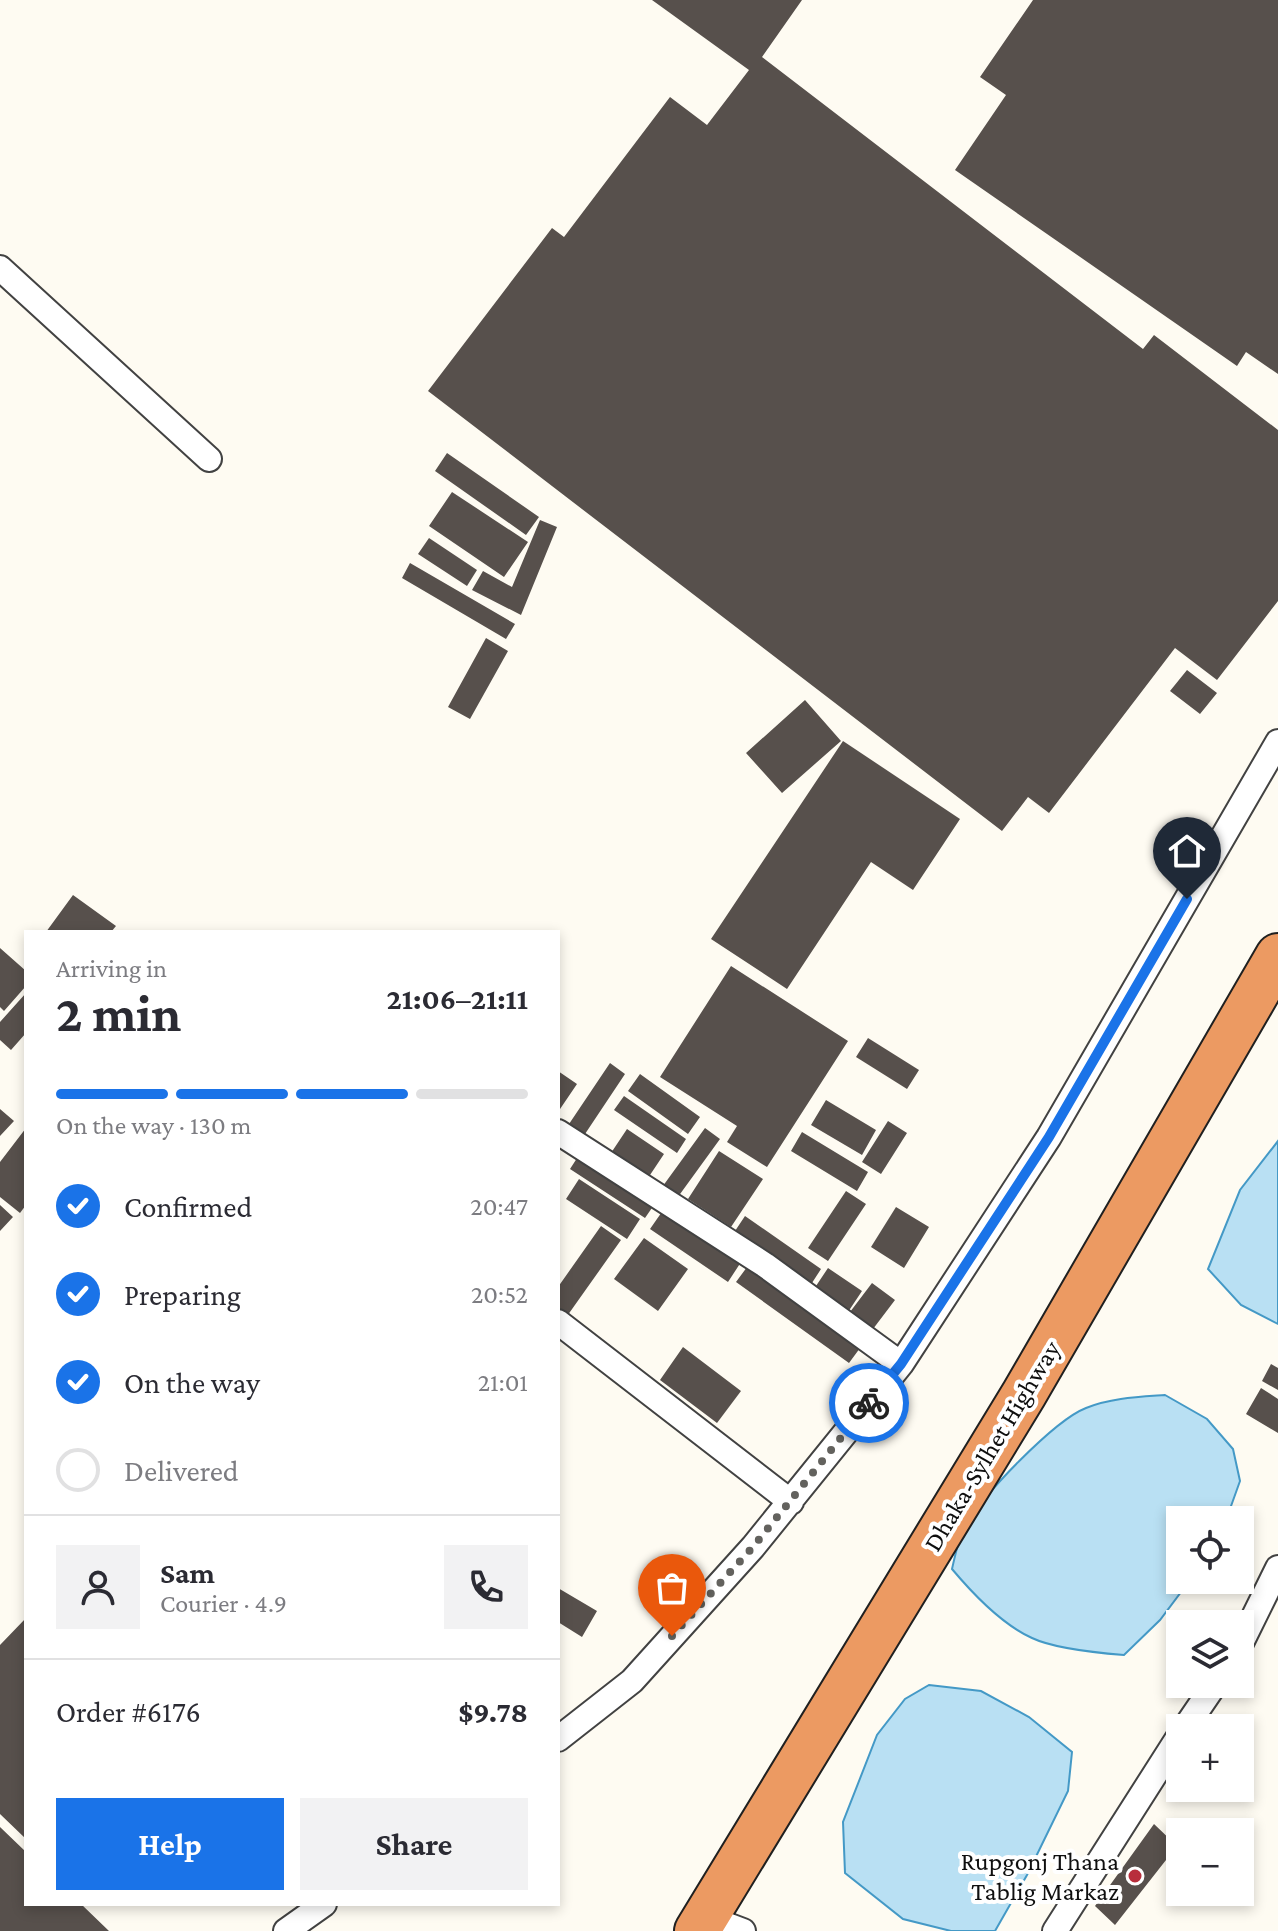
<!DOCTYPE html>
<html lang="en">
<head>
<meta charset="utf-8">
<style>
	:root { --surface:#fff; --page:#f2f2f3; --text:#2b2b33; --muted:#7c7c81; --line:#e1e1e2; --accent:#1a73e8 }
	body { margin:0; font-family:"Crimson Pro",serif; background:var(--page); color:var(--text); height:100vh; display:flex; flex-direction:column; font-size:30px; white-space:nowrap }
	* { box-sizing:border-box; margin:0 }
	p { font-size:26px; color:var(--muted) }
	.icon { flex:none; width:44px; height:44px; fill:none; stroke:currentColor; stroke-width:2; stroke-linecap:round; stroke-linejoin:round }
	.map { position:relative; flex:1; overflow:hidden }
	.panel { position:absolute; left:24px; top:930px; width:536px; height:976px; display:flex; flex-direction:column; background:var(--surface); border-radius:0px; box-shadow:0 4px 12px #0003 }
	.panel>* { flex:none }
	.tools { position:absolute; left:1166px; top:1506px; display:grid; gap:16px }
	.tools a { display:grid; place-items:center; width:88px; height:88px; border-radius:0px; background:var(--surface); box-shadow:0 4px 12px #0003; font-size:40px }
	.pin { position:absolute; display:grid; place-items:center; width:68px; height:68px; color:#fff; margin:-82px -34px; border-radius:50% 50% 50% 0; rotate:-45deg; box-shadow:0 0 8px #0007 }
	.pin .icon { rotate:45deg }
	.courier { position:absolute; display:grid; place-items:center; width:80px; height:80px; margin:-40px; border:6px solid #1a73e8; border-radius:50%; background:#fff; color:#222; box-shadow:0 2px 10px #0007 }
	.overview em { font-style:normal; font-weight:700 }
	.overview div { display:flex; flex-direction:column-reverse }
	.overview { display:flex; align-items:center; justify-content:space-between; height:136px; padding:0 32px }
	h1 { font-size:52px; font-weight:700; line-height:60px }
	.bar { display:grid; grid-template-columns:repeat(4,1fr); gap:12px 8px; align-content:center; height:96px; padding:0 32px }
	.bar i { height:10px; border-radius:6px; background:var(--line) }
	.bar .active { background:var(--accent) }
	.bar p { grid-column:span 4 }
	.line { display:flex; align-items:center; gap:20px; padding:0 32px; border-top:2px solid var(--line) }
	.line div { flex:1 }
	.round { display:grid; place-items:center; flex:none; width:84px; height:84px; border-radius:0px; background:var(--page) }
	ol { padding:0 32px; list-style:none }
	li { display:flex; align-items:center; gap:24px; height:88px }
	li p { margin-inline-start:auto }
	li .icon { padding:8px; border-radius:50%; background:var(--accent); color:#fff; stroke-width:4 }
	li:last-child { color:var(--muted) }
	li i { width:44px; height:44px; border:4px solid var(--line); border-radius:50% }
	.primary-button { display:flex; gap:16px; margin-top:auto; padding:16px 32px }
	.primary-button a { flex:1; height:92px; border-radius:0px; background:var(--accent); color:#fff; font-size:32px; font-weight:700; line-height:92px; text-align:center }
	.primary-button a+a { background:var(--page); color:var(--text) }
	.map>svg:first-child { display:block }
	.water { fill:#b9e0f3; stroke:#4499c6; stroke-width:2 }
	.building { fill:#57504c }
	.lines { fill:none; stroke-linecap:round; stroke-linejoin:round }
	.street-casing { stroke:#424242; stroke-width:28 }
	.highway-casing { stroke:#202020; stroke-width:48 }
	.street { stroke:#fff; stroke-width:24 }
	.highway { stroke:#ec9a62; stroke-width:44 }
	.done { stroke:#63625e; stroke-width:8; stroke-dasharray:0 14.4 }
	.route { stroke:#1a73e8; stroke-width:10 }
	.poi-dot { fill:#b82e3c; stroke:#fff; stroke-width:3 }
	.labels { text-anchor:middle; dominant-baseline:central; stroke-width:8; stroke-linejoin:round; paint-order:stroke }
	.street-label { font-size:26px; fill:#0f0f0f; stroke:#fff }
	.poi-label { font-size:26px; fill:#0f0f0f; stroke:#fff; text-anchor:end }
</style>
</head>
<body>
<div class="map">
<svg width="1278" height="1931" viewBox="0 0 1278 1931">
	<rect width="100%" height="100%" fill="#fefbf2"/>
	<path class="water" d="M1278 1141V1324L1241 1305 1208 1269 1240 1190Z
		M1165 1395 1207 1419 1233 1449 1240 1481 1226 1520H1180V1580H1190L1160 1620 1124 1655C1099 1653 1055 1649 1032 1638 1001 1624 973 1594 952 1569 955 1556 958 1540 964 1528 979 1498 1055 1420 1086 1408 1111 1398 1138 1397 1165 1395Z
		M929 1685 981 1691 1029 1717 1072 1752 1068 1791 1027 1875 995 1931H951L903 1919 845 1873 843 1822 877 1735 905 1699Z"/>
	<path class="building" d="M652 0H802L762 57 1143 349 1154 335 1278 430V601L1217 680 1175 648 1049 813 1028 797 1002 831 428 391 552 228 564 237 670 97 707 125 749 70Z
		M1033 0H1278V374L1246 352 1237 366 955 170 1006 95 980 77Z
		M447 453 539 517 526 535 435 471Z
		M452 492 528 542 504 577 429 526Z
		M540 520 557 527 521 615 472 590 483 571 512 587Z
		M429 538 477 570 467 586 418 554Z
		M410 563 515 624 506 639 402 578Z
		M486 638 508 651 470 719 448 707Z
		M1187 670 1217 693 1200 714 1170 691Z
		M805 700 841 741 782 793 746 753Z
		M843 741 960 819 913 890 871 862 787 989 711 939Z
		M73 895 116 926 111 932H46Z
		M0 948 26 971V986L4 1011 0 1007Z
		M731 966 848 1041 767 1167 727 1142 737 1126 660 1077Z
		M26 993V1033L11 1050 0 1040V1022Z
		M868 1038 919 1070 907 1089 856 1057Z
		M610 1063 625 1074 585 1134 569 1124Z
		M558 1071 577 1084 558 1112Z
		M640 1074 700 1117 688 1134 628 1091Z
		M624 1096 686 1139 677 1153 614 1110Z
		M826 1100 876 1130 862 1155 811 1125Z
		M0 1109 14 1121 0 1136Z
		M888 1121 907 1133 881 1174 862 1162Z
		M26 1128V1205L20 1213 0 1197V1162Z
		M705 1128 720 1139 675 1201 660 1190Z
		M627 1129 664 1154 644 1184 607 1159Z
		M802 1132 868 1172 857 1191 791 1151Z
		M719 1151 763 1179 731 1227 688 1199Z
		M581 1152 656 1202 645 1218 570 1169Z
		M579 1179 640 1219 627 1239 566 1199Z
		M846 1191 866 1204 828 1261 808 1248Z
		M0 1205 13 1217 0 1231Z
		M666 1206 743 1259 728 1282 650 1229Z
		M896 1207 929 1227 904 1268 871 1247Z
		M745 1216 821 1269 810 1286 733 1234Z
		M601 1226 621 1240 565 1319 558 1314V1287Z
		M644 1238 688 1269 658 1311 614 1279Z
		M750 1263 863 1344 849 1363 736 1282Z
		M828 1268 862 1291 848 1312 814 1289Z
		M872 1283 895 1300 873 1329 850 1312Z
		M683 1347 741 1391 717 1423 660 1380Z
		M1271 1364 1278 1368V1390L1262 1381Z
		M1261 1388 1278 1399V1433L1246 1414Z
		M558 1588 597 1611 582 1637 558 1622Z
		M26 1618V1839L0 1814V1645Z
		M1154 1824 1177 1846 1115 1925 1095 1906Z
		M0 1827 26 1852V1904H81L109 1931H0Z"/>
	<g class="lines">
		<defs>
			<path id="street" d="M0 268 209 459
				M558 1132 765 1265 901 1364
				M558 1322 791 1502
				M1240 1645 1278 1568
				M1185 1728 1215 1684
				M558 1739 632 1681 753 1547 901 1364 1049 1137 1278 742
				M706 1917 743 1931
				M286 1931 324 1904
				M1055 1931 1180 1735"/>
			<path id="highway" d="M697 1931 1024 1394 1278 956"/>
		</defs>
		<use href="#street" class="street-casing"/>
		<use href="#highway" class="highway-casing"/>
		<use href="#street" class="street"/>
		<use href="#highway" class="highway"/>
	</g>
	<g class="lines">
		<path class="done" d="M672 1636 753 1547 869 1403"/>
		<path class="route" d="M869 1403 901 1364 1049 1137 1187 899"/>
	</g>
	<circle class="poi-dot" cx="1135" cy="1876" r="8"/>
	<g class="labels">
		<g class="street-label">
			<text transform="translate(992 1446) rotate(-59)">Dhaka-Sylhet Highway</text>
		</g>
		<g class="poi-label">
			<text x="1119" y="1861">Rupgonj Thana<tspan x="1119" dy="30">Tablig Markaz</tspan></text>
		</g>
	</g>
</svg>
<div class="tools">
<a><svg class="icon" aria-label="locate" viewBox="0 0 24 24"><circle cx="12" cy="12" r="6"/><path d="M12 2v4M12 18v4M2 12h4M18 12h4"/></svg></a>
<a><svg class="icon" aria-label="layers" viewBox="0 0 24 24"><path d="M12 4l9 5-9 5-9-5zM3 14l9 5 9-5"/></svg></a>
<a>+</a>
<a>−</a>
</div>
<div class="pin" style="left:672px;top:1636px;background:#ea580c"><svg class="icon" aria-label="bag" viewBox="0 0 24 24"><path d="M5 8h14l-1 12H6zM9 8a3 3 0 0 1 6 0"/></svg></div>
<div class="pin" style="left:1187px;top:899px;background:#1f2937"><svg class="icon" aria-label="home" viewBox="0 0 24 24"><path d="M3 11l9-7 9 7M6 9v11h12V9"/></svg></div>
<div class="courier" style="left:869px;top:1403px"><svg class="icon" aria-label="bike" viewBox="0 0 24 24"><circle cx="6" cy="16" r="4"/><circle cx="18" cy="16" r="4"/><path d="M6 16l4-8h5l3 8M10 8l3 8H6M13 5h3"/></svg></div>
<section class="panel">
<div class="overview"><div><h1>2 min</h1><p>Arriving in</p></div><em>21:06–21:11</em></div>
<div class="bar"><i class="active"></i><i class="active"></i><i class="active"></i><i></i><p>On the way · 130 m</p></div>
<ol>
<li><svg class="icon" aria-label="check" viewBox="0 0 24 24"><path d="M5 12l5 5 9-10"/></svg>Confirmed<p>20:47</p></li>
<li><svg class="icon" aria-label="check" viewBox="0 0 24 24"><path d="M5 12l5 5 9-10"/></svg>Preparing<p>20:52</p></li>
<li><svg class="icon" aria-label="check" viewBox="0 0 24 24"><path d="M5 12l5 5 9-10"/></svg>On the way<p>21:01</p></li>
<li><i></i>Delivered</li>
</ol>
<div class="line" style="height:144px"><a class="round"><svg class="icon" aria-label="person" viewBox="0 0 24 24"><circle cx="12" cy="8" r="4"/><path d="M4 21q1-7 8-7t8 7"/></svg></a><div><b>Sam</b><p>Courier · 4.9</p></div><a class="round"><svg class="icon" aria-label="phone" viewBox="0 0 24 24"><path d="M5 4h4l2 5-3 2q2 4 5 5l2-3 5 2v4C11 20 4 13 5 4z"/></svg></a></div>
<div class="line" style="height:104px"><div>Order #6176</div><b>$9.78</b></div>
<div class="primary-button"><a>Help</a><a>Share</a></div>
</section>
</div>
</body>
</html>
